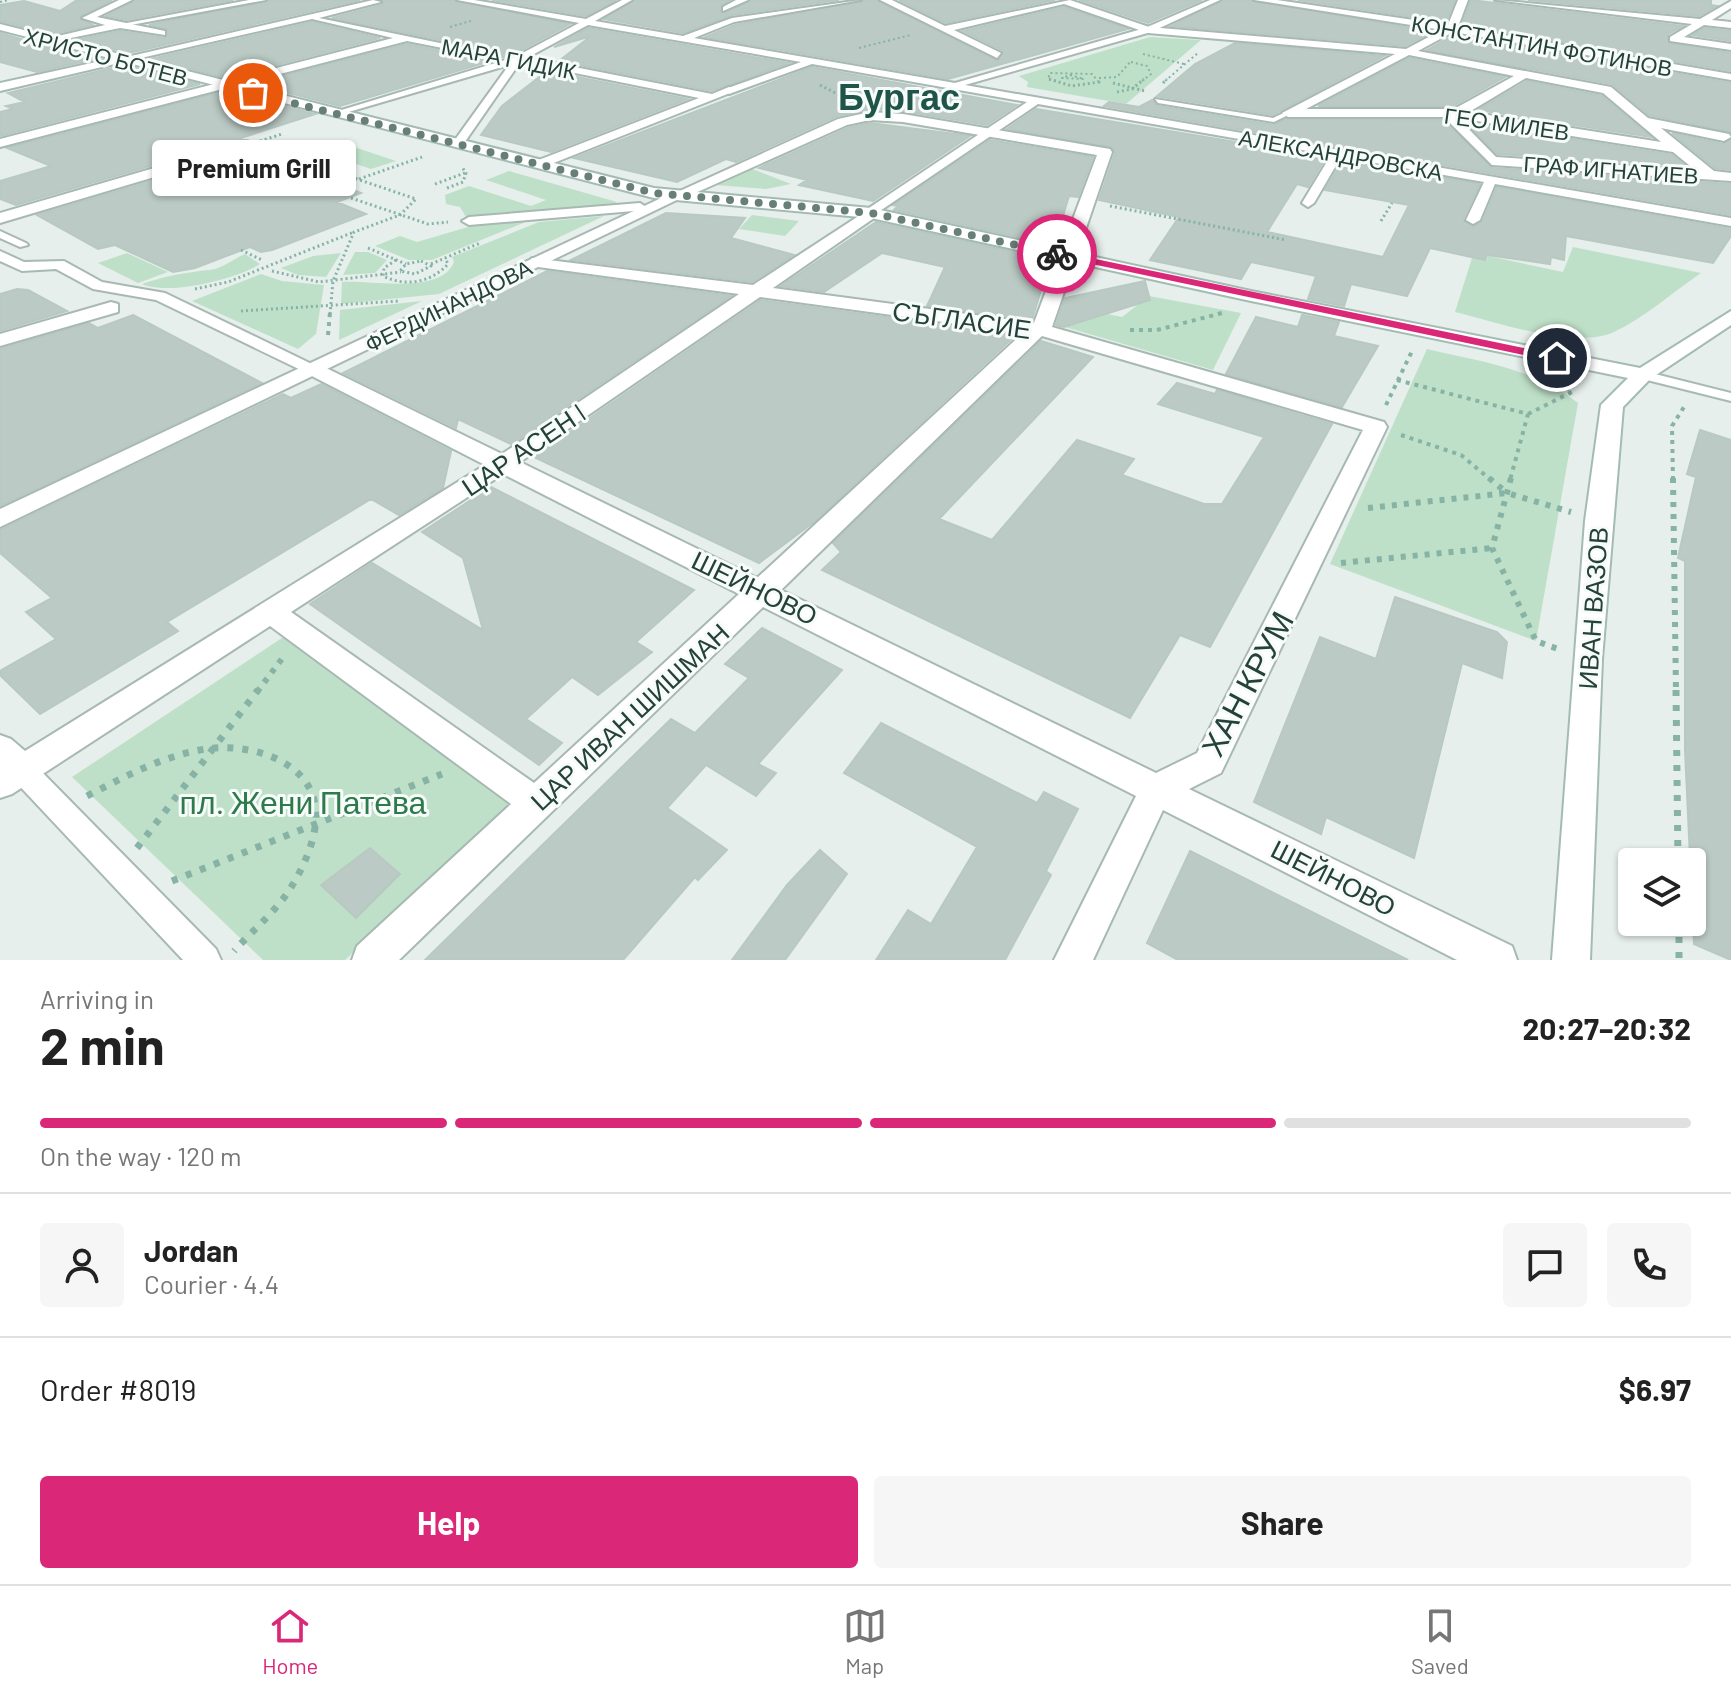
<!DOCTYPE html>
<html lang="en">
<head>
<meta charset="utf-8">
<style>
	:root { --surface:#fff; --page:#f6f6f6; --text:#222; --muted:#767676; --line:#e0e0e0; --accent:#db2777 }
	body { margin:0; font-family:Barlow,sans-serif; background:var(--page); color:var(--text); height:100vh; display:flex; flex-direction:column; font-size:30px; white-space:nowrap }
	* { box-sizing:border-box; margin:0 }
	p { font-size:26px; color:var(--muted) }
	.icon { flex:none; width:44px; height:44px; fill:none; stroke:currentColor; stroke-width:2; stroke-linecap:round; stroke-linejoin:round }
	.map { position:relative; height:960px; overflow:hidden }
	.side { display:flex; flex-direction:column; background:var(--surface); flex:1 }
	.side>* { flex:none }
	.buttons { position:absolute; left:1618px; top:848px; display:grid; gap:16px }
	.buttons a { display:grid; place-items:center; width:88px; height:88px; border-radius:8px; background:var(--surface); box-shadow:0 2px 6px #0004; font-size:40px }
	.pin { position:absolute; display:grid; place-items:center; width:68px; height:68px; color:#fff; margin:-34px; border:4px solid #fff; border-radius:50%; box-shadow:0 2px 8px #0007 }
	.courier { position:absolute; display:grid; place-items:center; width:80px; height:80px; margin:-40px; border:6px solid #db2777; border-radius:50%; background:#fff; color:#222; box-shadow:0 2px 10px #0007 }
	.bubble { position:absolute; height:56px; border-radius:8px; background:var(--surface); box-shadow:0 2px 6px #0004; font-size:26px; font-weight:700; line-height:56px; text-align:center }
	.headline em { font-style:normal; font-weight:700 }
	.headline div { display:flex; flex-direction:column-reverse }
	.headline { display:flex; align-items:center; justify-content:space-between; height:136px; padding:0 40px }
	h1 { font-size:52px; font-weight:700; line-height:60px }
	.bar { display:grid; grid-template-columns:repeat(4,1fr); gap:12px 8px; align-content:center; height:96px; padding:0 40px }
	.bar i { height:10px; border-radius:6px; background:var(--line) }
	.bar .current { background:var(--accent) }
	.bar p { grid-column:span 4 }
	.line { display:flex; align-items:center; gap:20px; padding:0 40px; border-top:2px solid var(--line) }
	.line div { flex:1 }
	.round { display:grid; place-items:center; flex:none; width:84px; height:84px; border-radius:8px; background:var(--page) }
	.cta { display:flex; gap:16px; margin-top:auto; padding:16px 40px }
	.cta a { flex:1; height:92px; border-radius:8px; background:var(--accent); color:#fff; font-size:32px; font-weight:700; line-height:92px; text-align:center }
	.cta a+a { background:var(--page); color:var(--text) }
	.dock { display:flex; justify-content:space-around; align-items:center; height:112px; border-top:2px solid var(--line); background:var(--surface); font-size:22px; color:var(--muted) }
	.dock a { display:grid; justify-items:center; gap:4px }
	.dock .current { color:var(--accent) }
	.map>svg:first-child { display:block }
	.green { fill:#bfe0c8 }
	.building { fill:#bbcac4; stroke:#b8c9c2; stroke-width:2 }
	.lines { fill:none; stroke-linecap:round; stroke-linejoin:round }
	.service-casing { stroke:#a8b8b2; stroke-width:4 }
	.pedestrian-casing { stroke:#a8b8b2; stroke-width:4 }
	.minor-casing { stroke:#a8b8b2; stroke-width:4 }
	.tertiary-casing { stroke:#a8b8b2; stroke-width:4 }
	.secondary-casing { stroke:#a4bbb3; stroke-width:4 }
	.path-far4 { stroke:#86b3a5; stroke-width:2; stroke-dasharray:2 3; stroke-linecap:butt }
	.path-far3 { stroke:#86b3a5; stroke-width:3; stroke-dasharray:2 3; stroke-linecap:butt }
	.path-far2 { stroke:#86b3a5; stroke-width:4; stroke-dasharray:4 5; stroke-linecap:butt }
	.path-far1 { stroke:#86b3a5; stroke-width:6; stroke-dasharray:5 7; stroke-linecap:butt }
	.path { stroke:#86b3a5; stroke-width:7; stroke-dasharray:6 9; stroke-linecap:butt }
	.service { fill:#fff; fill-rule:evenodd }
	.pedestrian { fill:#fff; fill-rule:evenodd }
	.minor { fill:#fff; fill-rule:evenodd }
	.tertiary { fill:#fff; fill-rule:evenodd }
	.secondary { fill:#fff; fill-rule:evenodd }
	.route { fill:#db2777 }
	.done { stroke:#687f78; stroke-width:8; stroke-dasharray:0 14.4 }
	.labels { text-anchor:middle; dominant-baseline:central; stroke-width:6; stroke-linejoin:round; paint-order:stroke }
	.far-street-label { font-size:22px; fill:#24423a; stroke:#f7fbf9 }
	.street-label { font-size:26px; fill:#24423a; stroke:#f7fbf9 }
	.near-street-label { font-size:32px; fill:#24423a; stroke:#f7fbf9 }
	.near-park-label { font-size:32px; fill:#2d7a4b; stroke:#f7fbf9 }
	.far-town-label { font-size:36px; font-weight:bold; fill:#1f5548; stroke:#f7fbf9 }
</style>
</head>
<body>
<div class="map">
<svg width="1731" height="960" viewBox="0 0 1731 960">
	<rect width="100%" height="100%" fill="#e6efeb"/>
	<path class="green" d="M1150 37 1201 40 1126 104 1027 87 1028 82 1019 76Z
		M333 140 396 161 371 169 308 148Z
		M750 168 791 184 766 189 715 185Z
		M509 171 617 202 607 207 466 217 460 207 446 204 445 195 469 186 531 206 546 200 486 180Z
		M752 215 799 221 785 236 739 229Z
		M604 216 439 294 341 304 342 282C371 280 441 295 454 262L452 257 539 222Z
		M528 221 432 260H409L375 246 400 236 417 242 475 225Z
		M1573 247 1701 273C1673 292 1644 318 1614 332 1574 350 1497 322 1455 312L1472 258 1486 261 1488 256 1563 272Z
		M355 252H368L387 260 375 273 343 275Z
		M127 253 168 272 138 283 98 263Z
		M341 253 326 277 298 275 281 268 313 256Z
		M245 254 260 264C237 279 168 296 142 284 164 276 189 272 209 270 222 269 233 259 245 254Z
		M261 274 282 281 324 285 316 334 298 349 192 301Z
		M1149 296 1241 313 1213 370 1065 327 1069 306 1122 317Z
		M422 301 339 340 340 310Z
		M1427 349C1481 362 1534 368 1578 403L1536 641 1330 564Z
		M300 626 533 785 345 960H263L72 777Z"/>
	<path class="building" d="M77 0H112L79 17 93 25 53 34 0 21V5L24 1 60 11Z
		M135 0H233L126 20 106 16Z
		M269 0H360L129 53 76 40 120 31 165 38 167 29 149 25Z
		M383 0H454L570 24 514 54 340 106 253 84 407 44 487 60 496 55 494 51 332 18 382 5Z
		M492 0H616L586 16Z
		M635 0H730L720 7 722 14 751 0H839L732 15 683 33 604 19Z
		M864 0H877L998 61 1002 50 963 31 1064 7 1128 29 948 79 705 37 735 25Z
		M899 0H1055L945 23Z
		M1079 0H1202L1148 23Z
		M1223 0H1251L1433 32 1405 46 1171 26Z
		M1298 0H1455L1446 22Z
		M1471 0 1683 26 1668 34V43L1731 53V71L1462 25Z
		M1528 0H1711V5L1717 6 1699 16Z
		M312 22 380 38 226 78 151 59Z
		M588 28 789 63 712 91 559 61 591 36 554 47Z
		M1705 28 1731 31V41L1693 35Z
		M0 33 44 46 99 58 37 72 0 62Z
		M1454 35 1731 83V132L1649 115 1612 84 1427 50Z
		M1235 43 1384 56 1273 115 1157 96 1195 64Z
		M1409 58 1505 77 1453 106H1318Z
		M124 65 200 84 0 136V112L13 109 6 106 25 102 8 93Z
		M812 67 1017 105 987 125 903 111 869 109 837 116 736 162 726 159 677 182 574 158Z
		M547 71 688 99 551 152 481 135 502 106Z
		M1527 81 1602 96 1651 137 1478 110Z
		M226 91 315 114 241 138 347 174 329 180 361 193 337 202 366 214 272 250 261 252 250 247 195 268 173 272 115 245 98 249 37 215 246 153 250 146 239 140 16 205 0 199V181L51 166 7 148Z
		M1152 100 1158 106 1274 125 1286 119 1443 120 1492 168 1731 184V215L1104 106 1109 102 1139 107Z
		M1036 109 1326 157 1308 187 1297 184 1267 232 1383 257 1409 205 1325 190 1343 160 1480 184 1463 219 1472 227 1483 221 1497 187 1731 229V236L1713 263 1566 236 1564 260 1551 257 1550 264 1487 255 1485 260 1430 248 1407 296 1351 284 1344 306 1308 299 1316 276 1251 262 1241 279 1150 260 1179 217 1099 200 1115 153 1112 147 1007 129Z
		M1466 122 1672 155 1686 166 1497 154Z
		M870 123 970 136 873 201 799 185 807 180 759 168 848 128Z
		M1672 133 1723 144 1731 140V170L1715 168Z
		M990 140 1093 157 1078 197 1069 196 1054 245 894 210 898 206 893 205Z
		M666 213 745 218 731 238 794 255 752 282 571 260Z
		M876 222 1050 260 1032 320 927 306 945 267 882 253 824 292 781 286Z
		M547 271 731 296 511 444 458 419 456 428 343 373Z
		M1145 281 1150 300 1064 327 1056 325 1065 298Z
		M17 289 28 290 67 311 0 331V294Z
		M761 300 1016 335 814 522 759 563 536 458 535 456Z
		M133 315 262 383 0 506V349L89 323 98 328Z
		M1302 315 1339 322 1334 336 1378 346 1342 407 1226 374 1256 317 1298 327Z
		M1041 341 1093 357 939 519 992 540 1077 440 1134 459 1122 475 1204 504H1222L1264 437 1158 404 1177 383 1215 394 1217 390 1332 424 1210 647 1180 635 1130 718 822 570 841 552 833 543Z
		M321 384 451 451 443 488 399 515 371 499 167 622 178 631 40 714 0 675V671L56 639 26 612 52 598 0 553V530L283 394 291 398Z
		M1700 430 1731 440V960L1694 944 1685 750V561L1678 558 1696 477 1687 474Z
		M491 487 694 590 636 642 652 652 598 695 572 677 526 719 562 743 539 765 310 604 372 563 483 630 463 558 422 532Z
		M1395 597 1497 632 1507 642 1502 678 1462 663 1414 858 1326 817 1321 834 1254 802 1320 637 1376 659Z
		M762 628 842 670 758 764 776 773 756 796 706 765 667 808 727 850 698 880 695 877 623 960H425L671 719 695 733 749 678 725 664Z
		M881 723 1037 803 1044 792 1078 809 1046 871 1051 875 1005 960H876L908 910 931 924 977 847 844 773Z
		M370 848 400 874 356 918 321 885Z
		M820 850 847 874 785 960H732L787 885Z
		M1190 851 1408 960H1178L1147 943Z"/>
	<g class="lines">
		<defs>
			<path id="service" d="M1155 99 1273 118 1288 111 1292 113 1274 122 1158 103Z
				M0 231 26 243 28 245 20 247 0 238Z
				M1643 371 1731 393V401L1639 378 1637 375 1639 372Z"/>
			<path id="pedestrian" d="M249 0H266L120 27 116 25Z
				M457 0H474L586 19 622 0H632L595 21 683 36 732 18 861 0 734 22 694 38 955 83 1145 28 1210 0H1220L1151 32 965 85 1731 218V226L1495 184 1480 220 1473 224 1466 220 1484 182 1341 157 1314 203 1308 207 1302 203 1331 155 1038 104 871 217 864 213 866 210 1027 102 812 64 729 94 725 89 801 62 588 25 521 61 462 146 452 144 509 65 335 116V112L515 57 579 23Z
				M640 203 646 207 645 210 469 225 462 221 469 217Z
				M0 251 24 262 64 261 102 282 165 293 322 369 319 373H307L156 300 93 289 56 269 22 271 0 261Z
				M22 758 32 762 216 949 221 960H183L12 778 8 770 12 762Z"/>
			<path id="minor" d="M119 0H132L97 17 165 31V35L120 28 46 43 41 40 105 25 82 18Z
				M373 0 381 2 319 18 493 54 488 57 407 41 0 147V139L393 38 312 19 119 63 114 60Z
				M736 0H748L723 11V7Z
				M880 0H892L945 26 1070 0 1149 27 1406 49 1442 30 1254 0H1277L1448 25 1458 0H1468L1458 27 1731 74V80L1453 32 1418 51 1611 87 1648 118 1729 134 1731 137 1724 141 1661 128 1714 171 1731 173V181L1492 165 1444 117H1288L1282 113 1395 54 1148 33 1064 4 954 30 1001 53 997 58ZM1409 55 1514 76 1454 109H1306ZM1526 78 1603 93 1661 142 1469 112ZM1458 118 1673 152 1695 170 1496 157Z
				M1495 0 1700 19 1731 1V8L1712 20 1731 22V28L1704 25 1684 37 1731 44V50L1670 41V37L1692 24Z
				M549 62 712 94 729 87 735 91 541 168 534 164 536 161 699 98 545 67Z
				M870 112 903 114 1110 149 1112 152 1052 327 1384 422 1387 427 1221 773 1189 789 1512 946 1517 960H1457L1163 810 1093 960H1054L1136 796 763 607 399 960H352L357 946 511 804 270 626 12 794 0 798V735L11 739 25 751 485 465 306 373 303 369 306 365H320L502 454 739 294 538 267 529 262 532 258 753 285 871 208 879 213 877 216 773 288 1034 323 1097 155 903 122 870 120 847 125 684 198 671 195 838 119ZM760 297 1023 333 757 578 520 462ZM1042 336 1363 430 1197 753 1156 773 781 590ZM503 474 739 594 534 783 291 612Z
				M240 143 247 147 245 150 0 223V213Z
				M111 302 118 304V312L0 346V334Z"/>
			<path id="tertiary" d="M119 57 123 62 0 91V83Z
				M674 192 687 195 0 527V509Z"/>
			<path id="secondary" d="M0 24 654 188 871 208 1251 291 1640 368 1731 311V325L1650 379 1623 407 1602 659 1590 960H1552L1585 521 1601 405 1628 378 1251 301 871 218 654 198 0 30Z"/>
		</defs>
		<use href="#service" class="service-casing"/>
		<use href="#pedestrian" class="pedestrian-casing"/>
		<use href="#minor" class="minor-casing"/>
		<use href="#tertiary" class="tertiary-casing"/>
		<use href="#secondary" class="secondary-casing"/>
		<path class="path-far4" d="M0 2 9 0
			M450 27 471 21
			M859 48 911 35
			M1143 54 1184 64
			M1131 62 1147 66 1151 74 1142 81
			M1070 75 1084 79 1062 78Z
			M1099 78 1117 77 1131 61
			M1056 81 1048 79 1050 73 1092 74 1098 81
			M1165 81 1198 53"/>
		<path class="path-far3" d="M1049 79 1072 86 1099 82 1097 79
			M1113 83 1145 91
			M1163 83 1167 79
			M820 85 847 99
			M1117 92 1132 89 1144 79
			M260 141 282 134
			M359 179 422 157
			M435 184 465 173
			M447 188 463 182 466 173 462 167
			M351 198 428 224 448 222
			M1110 206 1286 240
			M1381 221 1392 203
			M368 248 406 264
			M241 250 262 260
			M396 260 384 268 383 276C405 287 431 283 448 264L445 258
			M421 261 431 266 415 274 400 271 406 264Z
			M431 264 480 243
			M272 271 319 282 401 272
			M195 289 228 282 354 232
			M241 311 399 301
			M330 314 333 281 354 232 400 215 416 199 348 176
			M1218 314 1222 313"/>
		<path class="path-far2" d="M1130 330H1157L1222 313
			M328 335 330 312
			M1397 380 1528 414 1510 480
			M1558 383 1573 391
			M1386 405 1413 349
			M1528 414 1574 391
			M1401 435 1461 455 1491 480
			M1673 480 1672 426 1684 407"/>
		<path class="path-far1" d="M1489 478 1507 493
			M1511 478 1492 548 1536 641 1561 650
			M1673 478 1676 692
			M1368 508 1507 493 1571 512
			M1341 563 1492 548
			M257 692 284 656"/>
		<path class="path" d="M1676 690 1678 862
			M87 796C126 776 162 756 206 749 244 743 303 757 314 800 322 829 304 868 288 892 274 913 251 932 234 951
			M137 848 258 690
			M172 881 442 774
			M1679 922V960"/>
		<use href="#service" class="service"/>
		<use href="#pedestrian" class="pedestrian"/>
		<use href="#minor" class="minor"/>
		<use href="#tertiary" class="tertiary"/>
		<use href="#secondary" class="secondary"/>
	</g>
	<path class="route" d="M1057 251 1557 355 1562 358 1557 362 1054 256Z"/>
	<g class="lines">
		<path class="done" d="M253 93 654 193 871 213 1057 254"/>
	</g>
	<g class="labels">
		<g class="far-street-label">
			<text transform="translate(1542 45) rotate(10)">КОНСТАНТИН ФОТИНОВ</text>
			<text transform="translate(106 56) rotate(15)">ХРИСТО БОТЕВ</text>
			<text transform="translate(509 58) rotate(11)">МАРА ГИДИК</text>
			<text transform="translate(1507 123) rotate(8)">ГЕО МИЛЕВ</text>
			<text transform="translate(1341 154) rotate(10)">АЛЕКСАНДРОВСКА</text>
			<text transform="translate(1611 169) rotate(4)">ГРАФ ИГНАТИЕВ</text>
			<text transform="translate(448 305) rotate(-26)">ФЕРДИНАНДОВА</text>
		</g>
		<g class="street-label">
			<text transform="translate(962 319) rotate(8)">СЪГЛАСИЕ</text>
			<text transform="translate(523 449) rotate(-34)">ЦАР АСЕН I</text>
			<text transform="translate(755 587) rotate(26)">ШЕЙНОВО</text>
			<text transform="translate(1592 608) rotate(-86)">ИВАН ВАЗОВ</text>
			<text transform="translate(629 716) rotate(-43)">ЦАР ИВАН ШИШМАН</text>
			<text transform="translate(1334 877) rotate(27)">ШЕЙНОВО</text>
		</g>
		<g class="near-street-label">
			<text transform="translate(1246 683) rotate(-62)">ХАН КРУМ</text>
		</g>
		<g class="near-park-label">
			<text x="303" y="801">пл. Жени Патева</text>
		</g>
		<g class="far-town-label">
			<text x="899" y="95">Бургас</text>
		</g>
	</g>
</svg>
<div class="buttons">
<a><svg class="icon" aria-label="layers" viewBox="0 0 24 24"><path d="M12 4l9 5-9 5-9-5zM3 14l9 5 9-5"/></svg></a>
</div>
<div class="pin" style="left:253px;top:93px;background:#ea580c"><svg class="icon" aria-label="bag" viewBox="0 0 24 24"><path d="M5 8h14l-1 12H6zM9 8a3 3 0 0 1 6 0"/></svg></div>
<div class="pin" style="left:1557px;top:358px;background:#1f2937"><svg class="icon" aria-label="home" viewBox="0 0 24 24"><path d="M3 11l9-7 9 7M6 9v11h12V9"/></svg></div>
<div class="courier" style="left:1057px;top:254px"><svg class="icon" aria-label="bike" viewBox="0 0 24 24"><circle cx="6" cy="16" r="4"/><circle cx="18" cy="16" r="4"/><path d="M6 16l4-8h5l3 8M10 8l3 8H6M13 5h3"/></svg></div>
<div class="bubble" style="left:152px;top:140px;width:204px">Premium Grill</div>
</div>
<section class="side">
<div class="headline"><div><h1>2 min</h1><p>Arriving in</p></div><em>20:27–20:32</em></div>
<div class="bar"><i class="current"></i><i class="current"></i><i class="current"></i><i></i><p>On the way · 120 m</p></div>
<div class="line" style="height:144px"><a class="round"><svg class="icon" aria-label="person" viewBox="0 0 24 24"><circle cx="12" cy="8" r="4"/><path d="M4 21q1-7 8-7t8 7"/></svg></a><div><b>Jordan</b><p>Courier · 4.4</p></div><a class="round"><svg class="icon" aria-label="chat" viewBox="0 0 24 24"><path d="M4 5h16v11H9l-5 4z"/></svg></a><a class="round"><svg class="icon" aria-label="phone" viewBox="0 0 24 24"><path d="M5 4h4l2 5-3 2q2 4 5 5l2-3 5 2v4C11 20 4 13 5 4z"/></svg></a></div>
<div class="line" style="height:104px"><div>Order #8019</div><b>$6.97</b></div>
<div class="cta"><a>Help</a><a>Share</a></div>
</section>
<nav class="dock">
<a class="current"><svg class="icon" aria-label="home" viewBox="0 0 24 24"><path d="M3 11l9-7 9 7M6 9v11h12V9"/></svg>Home</a>
<a><svg class="icon" aria-label="map" viewBox="0 0 24 24"><path d="M3 6l6-2 6 2 6-2v14l-6 2-6-2-6 2zM9 4v14M15 6v14"/></svg>Map</a>
<a><svg class="icon" aria-label="saved" viewBox="0 0 24 24"><path d="M7 4h10v16l-5-4-5 4z"/></svg>Saved</a>
</nav>
</body>
</html>
